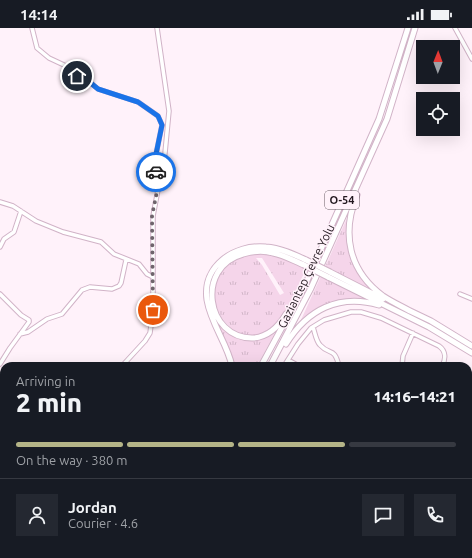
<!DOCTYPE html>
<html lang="en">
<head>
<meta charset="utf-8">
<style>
	:root { --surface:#171b24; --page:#242831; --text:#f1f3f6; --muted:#9ea1a6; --line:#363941; --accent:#b4b487 }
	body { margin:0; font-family:Ubuntu,sans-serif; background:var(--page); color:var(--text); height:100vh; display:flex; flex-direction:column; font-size:15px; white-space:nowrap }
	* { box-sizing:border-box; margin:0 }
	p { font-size:13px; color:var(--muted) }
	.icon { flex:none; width:22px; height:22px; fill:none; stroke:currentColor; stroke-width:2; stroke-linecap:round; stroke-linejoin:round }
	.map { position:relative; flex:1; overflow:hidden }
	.drawer { position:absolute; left:0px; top:334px; width:472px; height:196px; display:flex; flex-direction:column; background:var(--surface); border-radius:12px 12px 0 0; box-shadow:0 4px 16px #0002 }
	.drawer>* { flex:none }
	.needle { width:26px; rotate:1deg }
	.buttons { position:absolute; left:416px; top:12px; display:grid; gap:8px }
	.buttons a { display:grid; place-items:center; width:44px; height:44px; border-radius:0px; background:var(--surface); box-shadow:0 4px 16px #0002; font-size:20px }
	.pin { position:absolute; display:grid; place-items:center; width:34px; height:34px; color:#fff; margin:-17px; border:2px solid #fff; border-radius:50%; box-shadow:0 1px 4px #0007 }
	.courier { position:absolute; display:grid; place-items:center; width:40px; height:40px; margin:-20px; border:3px solid #1a73e8; border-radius:50%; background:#fff; color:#222; box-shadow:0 1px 5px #0007 }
	.headline em { font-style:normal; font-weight:800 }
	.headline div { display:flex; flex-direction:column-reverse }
	.headline { display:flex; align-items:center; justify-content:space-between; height:68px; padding:0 16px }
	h1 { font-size:26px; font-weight:800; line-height:30px }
	.bar { display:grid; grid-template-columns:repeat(4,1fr); gap:6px 4px; align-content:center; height:48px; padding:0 16px }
	.bar i { height:5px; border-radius:3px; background:var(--line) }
	.bar .active { background:var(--accent) }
	.bar p { grid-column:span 4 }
	.line { display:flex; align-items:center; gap:10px; padding:0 16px; border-top:1px solid var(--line) }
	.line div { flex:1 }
	.round { display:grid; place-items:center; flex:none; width:42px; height:42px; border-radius:0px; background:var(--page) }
	.status { display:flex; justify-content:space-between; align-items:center; height:28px; padding:0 20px; background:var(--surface); direction:ltr }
	.status svg { height:11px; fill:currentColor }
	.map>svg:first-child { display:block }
	.grass { fill:url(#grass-tufts); fill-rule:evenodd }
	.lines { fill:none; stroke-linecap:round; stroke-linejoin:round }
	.stream { stroke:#bb96af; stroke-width:1 }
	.minor-casing { stroke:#d1b3c7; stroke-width:5.5 }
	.highway-casing { stroke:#d1b3c7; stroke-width:7 }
	.minor { stroke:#fff; stroke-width:3.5 }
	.highway { stroke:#fff; stroke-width:5 }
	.highway-bridge-casing { stroke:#d1b3c7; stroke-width:7; stroke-linecap:butt }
	.highway-bridge { stroke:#fff; stroke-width:5 }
	.done { stroke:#6f646c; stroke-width:4; stroke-dasharray:0 7.2 }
	.route { stroke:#1a73e8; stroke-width:5 }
	.labels { text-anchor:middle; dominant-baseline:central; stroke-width:3; stroke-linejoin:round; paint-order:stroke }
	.shield { fill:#fff2fa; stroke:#645961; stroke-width:1 }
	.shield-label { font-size:11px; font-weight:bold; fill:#22181f }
	.street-label { font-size:12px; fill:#22181f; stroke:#fff2fa }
</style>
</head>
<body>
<div class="status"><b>14:14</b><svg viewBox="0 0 49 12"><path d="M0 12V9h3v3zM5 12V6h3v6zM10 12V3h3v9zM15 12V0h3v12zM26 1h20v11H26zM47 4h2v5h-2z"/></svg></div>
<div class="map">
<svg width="472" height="530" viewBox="0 0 472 530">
	<defs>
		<pattern id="grass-tufts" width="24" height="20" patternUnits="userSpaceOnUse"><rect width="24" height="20" fill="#f5d5ea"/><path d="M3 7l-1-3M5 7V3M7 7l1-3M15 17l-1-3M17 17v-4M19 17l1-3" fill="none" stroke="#d2b6c8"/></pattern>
	</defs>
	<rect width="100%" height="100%" fill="#fff2fa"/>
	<path class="grass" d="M347 190 346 201 349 223 376 264 325 239Z
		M265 225 278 228 306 241C297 259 290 281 275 297 230 344 169 229 265 225ZM256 230H262L284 265 280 267 262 237Z
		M321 248 373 273C338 271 328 271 300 294Z
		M211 282C218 296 233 303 246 311L277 301 257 338H234Z"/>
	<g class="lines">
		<path class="stream" d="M468 404 472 408
			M136 530 138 526"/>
		<defs>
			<path id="minor" d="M32 0 37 20 49 30 64 37 77 48 92 56 98 61 138 74 158 88 162 97 154 136V139L160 149
				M455 0 472 31
				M0 174 13 178 36 193 63 204 101 214 114 226 139 236 147 246 153 249
				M0 219 4 211 14 204 21 183
				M0 266 21 287 29 292V294L10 320 0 336
				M460 266 472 271
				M313 299C315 305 316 313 320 317 330 328 334 318 339 338
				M20 306 28 304 47 291 62 286 82 262 90 259 112 261 119 258 121 255 126 232
				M288 332 299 338
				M122 338 145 313 150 305 153 282V188L165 125 169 83 157 0
				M284 338 298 316 311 300 324 292 351 284H361L381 290 439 318C446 323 446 331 442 338
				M402 338 403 328 413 305
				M0 371 4 376
				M468 383 472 392
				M0 469H4
				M0 518H4
				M36 526V530
				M337 526 349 530
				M282 530 286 526
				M369 530 370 526
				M413 530 414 526"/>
			<path id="highway" d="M357 167C341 206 349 243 383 268 392 274 401 278 410 283
				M330 244 383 271
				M328 249 429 299 472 325
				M408 282 431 293 472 318
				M286 286C279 298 268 309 253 310 206 311 195 239 243 226 253 223 263 222 273 225 284 227 294 233 304 237
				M286 316C307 282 339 265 379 277
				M232 338C227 315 211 296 207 272 202 238 234 216 266 219 280 220 293 226 306 232
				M261 338 305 257 379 91 408 0
				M270 338 311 260 387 91 415 0
				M154 530 156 526
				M163 530 165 526"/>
		</defs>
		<use href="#minor" class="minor-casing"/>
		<use href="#highway" class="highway-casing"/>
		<use href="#minor" class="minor"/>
		<use href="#highway" class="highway"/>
		<defs>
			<path id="highway-bridge" d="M306 232 330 244
				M304 237 328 249"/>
		</defs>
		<use href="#highway-bridge" class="highway-bridge-casing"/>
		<use href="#highway-bridge" class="highway-bridge"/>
	</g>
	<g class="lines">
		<path class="done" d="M153 282 152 188 160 149 156 144"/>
		<path class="route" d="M77 48 92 56 98 61 138 74 158 88 162 97 154 136 156 144"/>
	</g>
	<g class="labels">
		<rect class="shield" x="325" y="163" width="34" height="18" rx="3"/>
		<g class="shield-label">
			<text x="342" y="172">O-54</text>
		</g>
		<g class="street-label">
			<text transform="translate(306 248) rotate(-64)">Gaziantep Çevre Yolu</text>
		</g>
	</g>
</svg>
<div class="buttons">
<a><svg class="needle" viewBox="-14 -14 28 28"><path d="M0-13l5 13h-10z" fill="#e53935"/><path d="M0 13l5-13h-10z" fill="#9ea1a6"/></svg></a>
<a><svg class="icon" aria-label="locate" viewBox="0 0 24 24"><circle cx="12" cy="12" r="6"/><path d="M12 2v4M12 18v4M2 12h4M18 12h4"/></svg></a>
</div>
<div class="pin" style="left:153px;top:282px;background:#ea580c"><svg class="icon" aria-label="bag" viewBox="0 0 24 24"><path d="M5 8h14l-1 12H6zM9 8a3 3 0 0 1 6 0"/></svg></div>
<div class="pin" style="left:77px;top:48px;background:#1f2937"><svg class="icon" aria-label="home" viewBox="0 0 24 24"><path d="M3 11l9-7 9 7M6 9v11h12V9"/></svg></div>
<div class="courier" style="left:156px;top:144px"><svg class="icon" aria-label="car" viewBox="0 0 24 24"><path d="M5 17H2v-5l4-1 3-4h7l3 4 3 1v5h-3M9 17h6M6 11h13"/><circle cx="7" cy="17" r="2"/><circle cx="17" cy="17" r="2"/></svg></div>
<section class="drawer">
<div class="headline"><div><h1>2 min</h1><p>Arriving in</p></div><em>14:16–14:21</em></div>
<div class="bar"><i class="active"></i><i class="active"></i><i class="active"></i><i></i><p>On the way · 380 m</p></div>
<div class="line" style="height:72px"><a class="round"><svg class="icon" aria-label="person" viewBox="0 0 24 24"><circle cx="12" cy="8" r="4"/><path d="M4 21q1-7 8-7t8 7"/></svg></a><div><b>Jordan</b><p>Courier · 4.6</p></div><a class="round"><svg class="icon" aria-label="chat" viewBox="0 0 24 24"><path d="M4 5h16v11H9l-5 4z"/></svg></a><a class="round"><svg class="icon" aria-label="phone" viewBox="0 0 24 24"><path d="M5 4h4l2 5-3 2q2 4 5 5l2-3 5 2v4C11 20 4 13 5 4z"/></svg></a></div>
</section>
</div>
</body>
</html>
